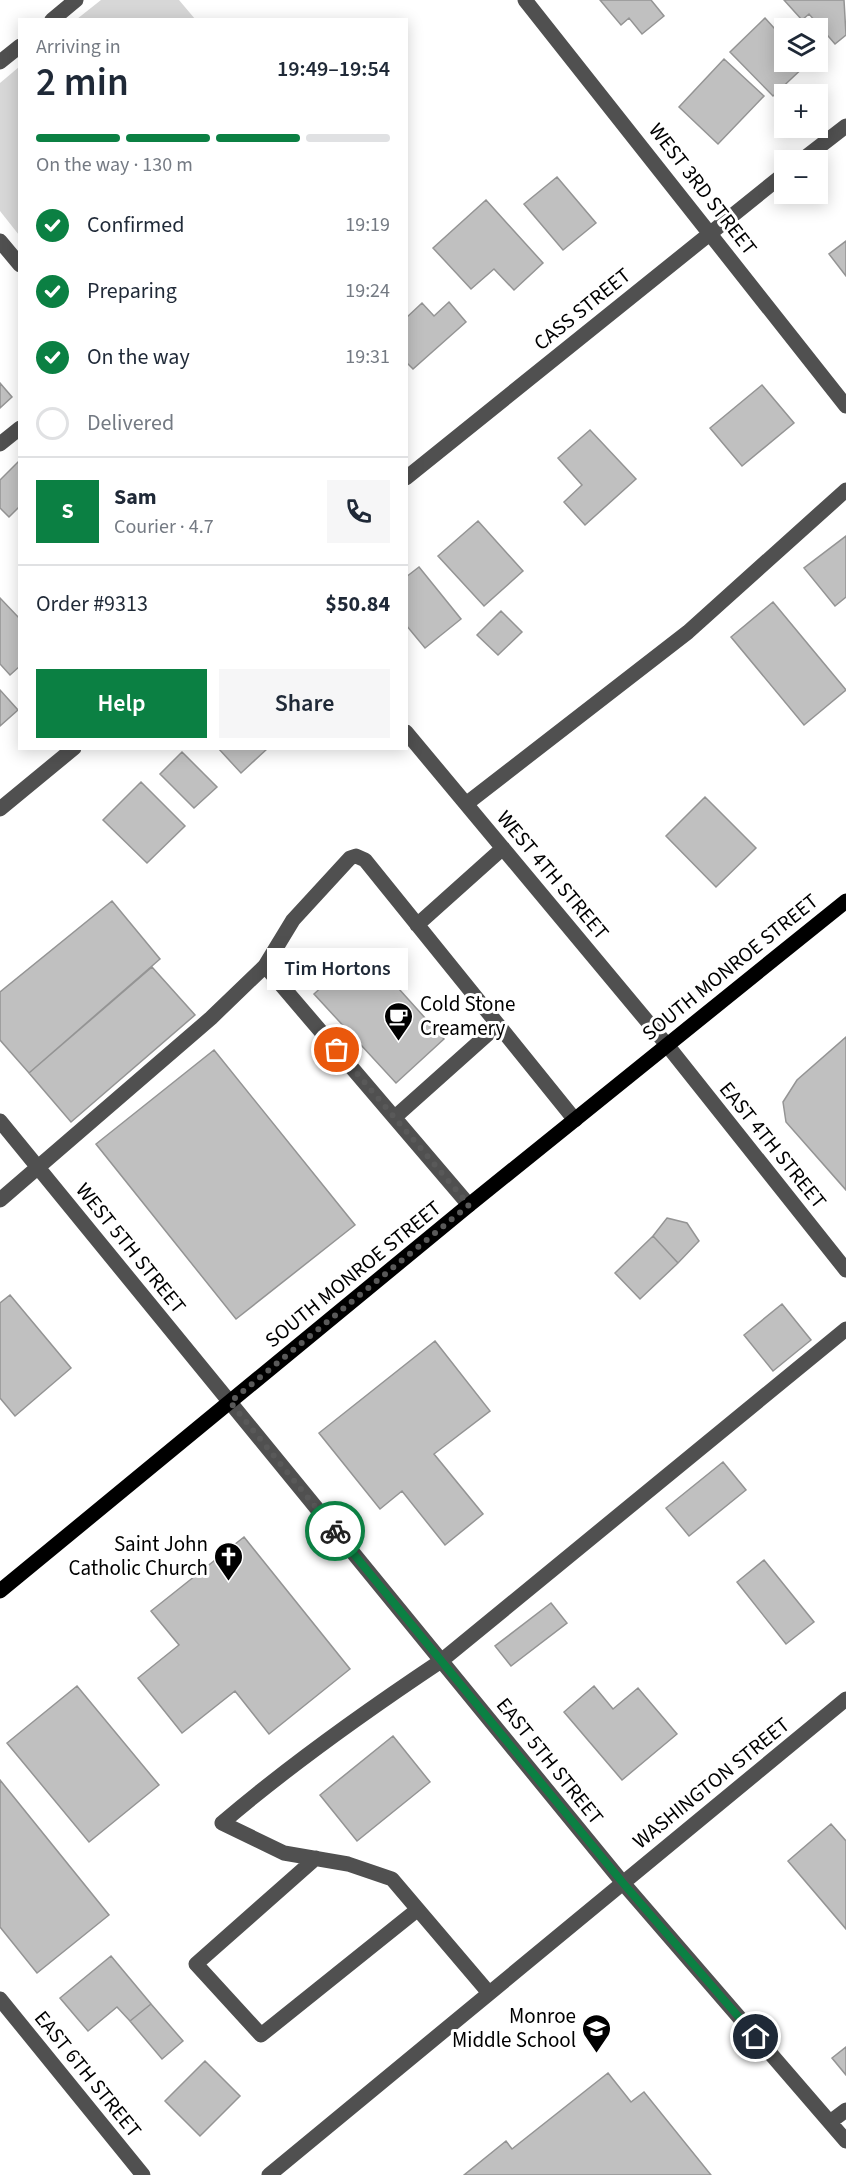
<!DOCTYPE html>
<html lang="en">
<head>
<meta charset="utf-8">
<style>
	:root { --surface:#fff; --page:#f6f6f7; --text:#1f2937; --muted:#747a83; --line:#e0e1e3; --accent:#0b8043 }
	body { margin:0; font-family:"Source Sans 3",sans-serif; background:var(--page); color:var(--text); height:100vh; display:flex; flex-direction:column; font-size:22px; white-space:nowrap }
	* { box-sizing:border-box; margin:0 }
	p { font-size:20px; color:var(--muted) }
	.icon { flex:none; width:33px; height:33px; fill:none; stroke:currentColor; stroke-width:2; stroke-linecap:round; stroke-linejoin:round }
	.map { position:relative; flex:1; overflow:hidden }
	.sheet { position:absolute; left:18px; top:18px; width:390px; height:732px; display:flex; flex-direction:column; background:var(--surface); border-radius:0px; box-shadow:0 3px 15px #0003 }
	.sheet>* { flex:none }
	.buttons { position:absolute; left:774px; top:18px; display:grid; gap:12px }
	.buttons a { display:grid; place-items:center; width:54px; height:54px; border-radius:0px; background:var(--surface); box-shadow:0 3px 15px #0003; font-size:30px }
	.pin { position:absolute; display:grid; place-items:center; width:51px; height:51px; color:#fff; margin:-26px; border:3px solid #fff; border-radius:50%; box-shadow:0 2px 6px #0007 }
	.courier { position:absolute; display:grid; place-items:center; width:60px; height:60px; margin:-30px; border:4px solid #0b8043; border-radius:50%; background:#fff; color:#222; box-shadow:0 2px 8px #0007 }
	.bubble { position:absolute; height:42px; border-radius:0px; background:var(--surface); box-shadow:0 3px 15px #0003; font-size:20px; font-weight:600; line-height:42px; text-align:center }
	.overview em { font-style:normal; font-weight:600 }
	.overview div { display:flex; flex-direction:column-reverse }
	.overview { display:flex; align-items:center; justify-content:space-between; height:102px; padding:0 18px }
	h1 { font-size:39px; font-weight:600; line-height:45px }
	.bar { display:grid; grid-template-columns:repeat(4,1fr); gap:9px 6px; align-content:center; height:72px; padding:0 18px }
	.bar i { height:8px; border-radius:4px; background:var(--line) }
	.bar .current { background:var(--accent) }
	.bar p { grid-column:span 4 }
	.line { display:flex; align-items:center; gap:15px; padding:0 18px; border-top:2px solid var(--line) }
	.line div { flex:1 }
	.round { display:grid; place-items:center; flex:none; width:63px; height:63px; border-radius:0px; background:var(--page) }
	ol { padding:0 18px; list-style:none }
	li { display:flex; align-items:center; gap:18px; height:66px }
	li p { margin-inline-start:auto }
	li .icon { padding:6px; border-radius:50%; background:var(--accent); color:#fff; stroke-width:4 }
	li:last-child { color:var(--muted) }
	li i { width:33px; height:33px; border:3px solid var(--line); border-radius:50% }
	.button { display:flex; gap:12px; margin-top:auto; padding:12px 18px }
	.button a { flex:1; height:69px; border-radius:0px; background:var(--accent); color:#fff; font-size:24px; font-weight:600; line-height:69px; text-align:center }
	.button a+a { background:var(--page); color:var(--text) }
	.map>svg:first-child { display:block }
	.green { fill:#d7d7d7 }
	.building { fill:#c0c0c0; stroke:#949494; stroke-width:1.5 }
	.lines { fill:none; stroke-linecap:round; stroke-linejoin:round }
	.minor { stroke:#505050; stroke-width:15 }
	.major { stroke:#000; stroke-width:15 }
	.done { stroke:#595959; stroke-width:6; stroke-dasharray:0 10.8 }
	.route { stroke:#0b8043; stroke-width:8 }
	.labels { text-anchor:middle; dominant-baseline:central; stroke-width:6; stroke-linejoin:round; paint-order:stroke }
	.street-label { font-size:21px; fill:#000; stroke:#fff }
	.poi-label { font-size:21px; fill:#000; stroke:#fff; text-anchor:end }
</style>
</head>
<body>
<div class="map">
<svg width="846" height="2175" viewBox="0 0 846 2175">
	<rect width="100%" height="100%" fill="#fff"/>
	<path class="green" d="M101 0H179L195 19H77Z
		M19 67V235L0 211V83Z"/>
	<path class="building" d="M600 0H651L664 16 642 34 629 18 621 25Z
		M784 0H844L846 35 835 44 809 14 802 20Z
		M765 18 784 39V62L808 63 773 96 730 52Z
		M724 59 764 96 718 144 679 107Z
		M557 177 596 223 563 250 524 204Z
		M486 200 543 263 514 290 494 269 471 289 433 248Z
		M846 241V276L829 254Z
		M449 302 466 322 413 369 406 362V318L422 303 434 316Z
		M0 383 12 397 0 408Z
		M762 385 794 423 742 466 710 428Z
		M590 430 636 479 585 525 564 502 582 485 558 458Z
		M20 460V506L9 517 0 508V480Z
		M478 521 523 571 484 606 438 556Z
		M846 536V597L835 606 804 568Z
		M419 567 461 619 425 648 406 625V577Z
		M0 598 20 619V666L10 675 0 664Z
		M773 602 846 690 804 725 731 637Z
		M501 611 522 632 498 655 477 635Z
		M0 690 18 710 0 726Z
		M218 748H268L241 773Z
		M182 752 217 787 194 808 160 774Z
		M141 782 185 826 147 863 103 820Z
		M705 797 756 848 716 887 666 836Z
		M112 901 160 959 29 1073 0 1040V992Z
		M363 949 444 1039 396 1083 314 994Z
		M152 967 195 1015 71 1122 29 1073Z
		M846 1037V1190L786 1122 783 1102 797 1080Z
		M214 1050 355 1225 236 1319 96 1144Z
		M667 1218 687 1223 699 1241 678 1263 653 1236Z
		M653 1236 678 1263 640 1299 615 1273Z
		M10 1295 71 1368 15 1416 0 1398V1303Z
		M782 1304 811 1340 773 1371 744 1335Z
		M435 1341 490 1411 434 1454 483 1514 445 1545 402 1491 380 1509 319 1433Z
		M723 1462 746 1490 689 1536 666 1508Z
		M244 1537 350 1669 269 1734 235 1691 182 1733 138 1678 179 1645 151 1611Z
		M764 1560 814 1622 786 1644 737 1582Z
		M551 1603 567 1623 511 1666 495 1646Z
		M77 1686 159 1785 89 1842 7 1743Z
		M594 1686 613 1709 638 1688 677 1734 622 1780 564 1712Z
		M393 1736 430 1782 357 1841 320 1795Z
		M0 1780 109 1915 37 1973 0 1927Z
		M831 1824 846 1841V1929L788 1861Z
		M111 1956 151 2004 130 2021 117 2007 88 2031 60 1998Z
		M151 2004 183 2041 162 2059 130 2021Z
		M846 2047V2075L832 2058Z
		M205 2061 240 2096 200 2136 165 2101Z
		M608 2073 631 2102 644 2092 711 2175H464L506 2141 512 2149Z"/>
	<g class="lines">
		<path class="minor" d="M525 0 846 406
			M52 20 76 0
			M0 62 20 46
			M802 160 846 126
			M0 241 20 265
			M0 444 20 428
			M406 478 784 174
			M406 732 667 1045 846 1270
			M466 804 688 632 846 490
			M0 809 74 748
			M417 925 503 848
			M265 966 469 1205
			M395 1117 498 1025
			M0 1121 623 1883 846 2141
			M0 1200 211 1018 265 966 293 920 350 858 356 856 365 860 575 1120
			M316 1858 196 1964 261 2035 417 1910
			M489 1993 392 1879 348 1864 284 1853 222 1823C291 1764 366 1711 441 1661L846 1329
			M0 1999 143 2175
			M830 2122 846 2110
			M269 2175 846 1699"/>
		<path class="major" d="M0 1591 469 1205 846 901"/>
	</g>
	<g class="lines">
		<path class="done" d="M335 1531 230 1402 469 1205 337 1050"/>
		<path class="route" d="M335 1531 623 1883 756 2037"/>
	</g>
	<defs>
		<symbol id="cafe-pin" viewBox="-11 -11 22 30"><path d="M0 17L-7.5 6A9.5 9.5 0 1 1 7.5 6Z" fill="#000" stroke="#fff"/><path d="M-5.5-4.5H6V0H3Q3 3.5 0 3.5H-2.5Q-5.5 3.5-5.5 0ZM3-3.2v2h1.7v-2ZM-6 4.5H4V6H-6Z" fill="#fff"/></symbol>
		<symbol id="church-pin" viewBox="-11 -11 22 30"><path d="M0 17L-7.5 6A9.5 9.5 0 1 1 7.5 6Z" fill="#000" stroke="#fff"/><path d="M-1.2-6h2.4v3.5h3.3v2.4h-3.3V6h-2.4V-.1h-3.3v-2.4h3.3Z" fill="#fff"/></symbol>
		<symbol id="school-pin" viewBox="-11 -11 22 30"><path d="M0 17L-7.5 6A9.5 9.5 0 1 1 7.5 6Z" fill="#000" stroke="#fff"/><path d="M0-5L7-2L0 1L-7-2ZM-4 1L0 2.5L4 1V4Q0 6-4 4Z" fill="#fff"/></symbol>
	</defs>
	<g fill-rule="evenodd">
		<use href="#cafe-pin" x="382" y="1000" width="33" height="45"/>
		<use href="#church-pin" x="212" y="1540" width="33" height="45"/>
		<use href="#school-pin" x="580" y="2012" width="33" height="45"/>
	</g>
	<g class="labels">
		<g class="street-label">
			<text transform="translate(703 189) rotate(52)">WEST 3RD STREET</text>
			<text transform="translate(582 309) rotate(-39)">CASS STREET</text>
			<text transform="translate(553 875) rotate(50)">WEST 4TH STREET</text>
			<text transform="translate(730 967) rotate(-39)">SOUTH MONROE STREET</text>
			<text transform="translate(773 1145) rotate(51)">EAST 4TH STREET</text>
			<text transform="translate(131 1248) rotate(51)">WEST 5TH STREET</text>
			<text transform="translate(353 1274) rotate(-39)">SOUTH MONROE STREET</text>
			<text transform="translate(550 1761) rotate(51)">EAST 5TH STREET</text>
			<text transform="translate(711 1783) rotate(-39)">WASHINGTON STREET</text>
			<text transform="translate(88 2074) rotate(51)">EAST 6TH STREET</text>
		</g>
		<g class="poi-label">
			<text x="420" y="1004" text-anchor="start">Cold Stone<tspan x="420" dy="24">Creamery</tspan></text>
			<text x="208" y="1544">Saint John<tspan x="208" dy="24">Catholic Church</tspan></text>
			<text x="576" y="2016">Monroe<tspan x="576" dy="24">Middle School</tspan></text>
		</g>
	</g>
</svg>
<div class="buttons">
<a><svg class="icon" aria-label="layers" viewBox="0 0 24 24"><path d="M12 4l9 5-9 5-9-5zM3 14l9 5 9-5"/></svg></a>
<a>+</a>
<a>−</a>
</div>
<div class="pin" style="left:337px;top:1050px;background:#ea580c"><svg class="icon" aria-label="bag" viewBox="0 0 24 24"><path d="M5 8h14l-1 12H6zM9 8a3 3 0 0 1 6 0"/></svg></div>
<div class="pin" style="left:756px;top:2037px;background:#1f2937"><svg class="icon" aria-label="home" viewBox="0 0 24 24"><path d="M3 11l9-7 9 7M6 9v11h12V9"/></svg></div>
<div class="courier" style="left:335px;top:1531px"><svg class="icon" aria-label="bike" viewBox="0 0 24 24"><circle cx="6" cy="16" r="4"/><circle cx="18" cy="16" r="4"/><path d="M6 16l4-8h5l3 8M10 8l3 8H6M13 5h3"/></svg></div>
<div class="bubble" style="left:267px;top:948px;width:141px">Tim Hortons</div>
<section class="sheet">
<div class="overview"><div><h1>2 min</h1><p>Arriving in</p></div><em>19:49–19:54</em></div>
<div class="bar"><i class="current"></i><i class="current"></i><i class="current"></i><i></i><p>On the way · 130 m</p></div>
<ol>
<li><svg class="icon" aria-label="check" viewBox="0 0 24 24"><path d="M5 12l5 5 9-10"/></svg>Confirmed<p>19:19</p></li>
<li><svg class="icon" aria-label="check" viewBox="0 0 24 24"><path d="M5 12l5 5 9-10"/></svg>Preparing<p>19:24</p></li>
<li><svg class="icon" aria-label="check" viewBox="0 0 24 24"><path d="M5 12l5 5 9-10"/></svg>On the way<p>19:31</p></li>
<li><i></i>Delivered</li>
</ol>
<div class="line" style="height:108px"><b class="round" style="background:var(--accent);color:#fff">S</b><div><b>Sam</b><p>Courier · 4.7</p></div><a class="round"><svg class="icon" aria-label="phone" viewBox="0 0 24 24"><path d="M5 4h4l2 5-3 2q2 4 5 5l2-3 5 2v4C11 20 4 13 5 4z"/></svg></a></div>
<div class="line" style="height:78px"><div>Order #9313</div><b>$50.84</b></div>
<div class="button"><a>Help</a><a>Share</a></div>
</section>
</div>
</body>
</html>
